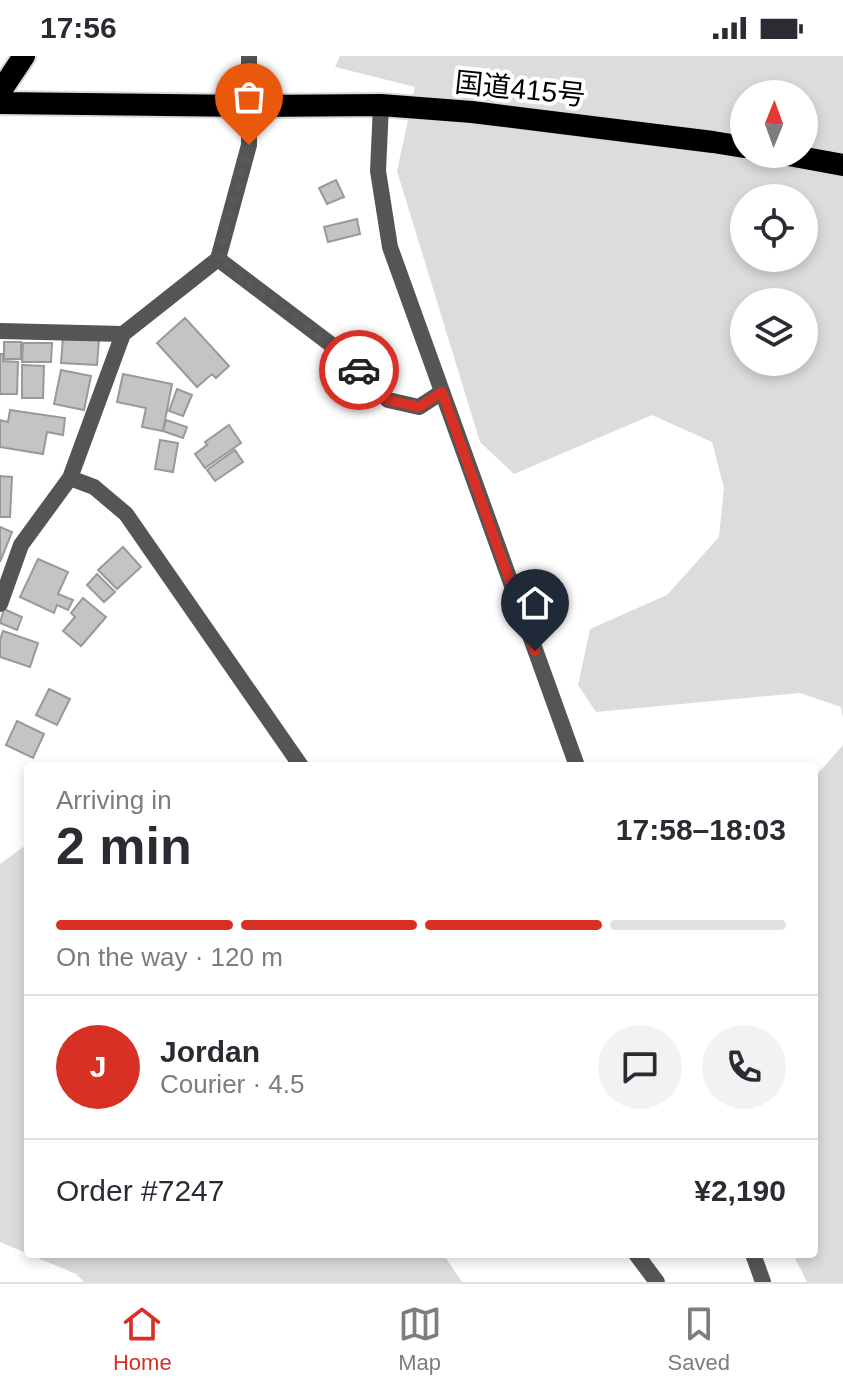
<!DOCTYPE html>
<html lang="en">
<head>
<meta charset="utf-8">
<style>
	:root { --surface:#fff; --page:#f2f2f3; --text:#2b2b33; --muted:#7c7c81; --line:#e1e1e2; --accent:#d93025 }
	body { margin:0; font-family:Arial,"Noto Sans JP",sans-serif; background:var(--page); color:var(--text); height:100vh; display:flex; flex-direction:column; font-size:30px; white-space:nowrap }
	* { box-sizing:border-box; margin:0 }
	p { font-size:26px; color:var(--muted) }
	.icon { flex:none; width:44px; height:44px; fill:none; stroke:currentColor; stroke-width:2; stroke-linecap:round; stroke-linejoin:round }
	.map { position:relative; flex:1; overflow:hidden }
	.drawer { position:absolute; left:24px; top:706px; width:794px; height:496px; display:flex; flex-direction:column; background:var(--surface); border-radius:8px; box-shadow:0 4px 12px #0003 }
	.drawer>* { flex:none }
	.needle { width:52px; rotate:1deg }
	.fabs { position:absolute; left:730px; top:24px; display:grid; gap:16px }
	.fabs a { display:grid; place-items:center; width:88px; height:88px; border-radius:50%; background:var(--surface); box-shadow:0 4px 12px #0003; font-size:40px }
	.pin { position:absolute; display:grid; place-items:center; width:68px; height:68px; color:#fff; margin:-82px -34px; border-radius:50% 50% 50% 0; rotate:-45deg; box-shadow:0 0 8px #0007 }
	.pin .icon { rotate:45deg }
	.courier { position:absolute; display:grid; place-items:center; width:80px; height:80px; margin:-40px; border:6px solid #d93025; border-radius:50%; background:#fff; color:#222; box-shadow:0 2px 10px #0007 }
	.headline em { font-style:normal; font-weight:700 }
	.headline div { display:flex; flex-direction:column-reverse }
	.headline { display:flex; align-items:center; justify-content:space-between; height:136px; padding:0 32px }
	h1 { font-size:52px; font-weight:700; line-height:60px }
	.bar { display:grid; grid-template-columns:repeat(4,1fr); gap:12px 8px; align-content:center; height:96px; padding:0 32px }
	.bar i { height:10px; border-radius:6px; background:var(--line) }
	.bar .on { background:var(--accent) }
	.bar p { grid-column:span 4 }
	.line { display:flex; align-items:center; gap:20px; padding:0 32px; border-top:2px solid var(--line) }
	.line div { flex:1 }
	.round { display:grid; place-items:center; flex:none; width:84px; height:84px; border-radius:42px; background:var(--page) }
	.status { display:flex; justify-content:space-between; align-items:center; height:56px; padding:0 40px; background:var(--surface); direction:ltr }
	.status svg { height:22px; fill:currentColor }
	.dock { display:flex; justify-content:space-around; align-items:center; height:112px; border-top:2px solid var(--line); background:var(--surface); font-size:22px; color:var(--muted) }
	.dock a { display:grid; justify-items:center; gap:4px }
	.dock .on { color:var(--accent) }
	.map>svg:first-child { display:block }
	.green { fill:#dcdcdc; fill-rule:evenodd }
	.building { fill:#c4c4c4; stroke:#999; stroke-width:2 }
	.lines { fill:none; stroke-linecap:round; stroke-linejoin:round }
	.trunk-casing { stroke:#dbdbdb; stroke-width:26 }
	.minor { stroke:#555; stroke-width:16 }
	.tertiary { stroke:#555; stroke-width:16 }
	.trunk { stroke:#000; stroke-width:22 }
	.done { stroke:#595959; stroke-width:8; stroke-dasharray:0 14.4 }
	.route { stroke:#d93025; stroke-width:10 }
	.labels { text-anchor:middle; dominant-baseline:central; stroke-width:8; stroke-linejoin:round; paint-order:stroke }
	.street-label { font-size:28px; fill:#000; stroke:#fff }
</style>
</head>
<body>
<div class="status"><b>17:56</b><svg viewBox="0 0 49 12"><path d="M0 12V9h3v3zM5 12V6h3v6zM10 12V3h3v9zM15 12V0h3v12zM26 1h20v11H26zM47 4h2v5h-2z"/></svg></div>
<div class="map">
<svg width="843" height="1226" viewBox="0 0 843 1226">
	<rect width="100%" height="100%" fill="#fff"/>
	<path class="green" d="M340 0H843V662L841 651 800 637 596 656 578 629 590 573 667 539 719 481 724 432 712 386 652 359 514 418 480 386 397 115 415 31 335 11ZM744 38H804V98H744ZM744 142H804V202H744ZM744 246H804V306H744Z
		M843 689V1226H807L793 1198H814V722Z
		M23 791 28 793V1198H443L462 1226H84L76 1218 0 1186V808Z"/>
	<path class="building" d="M336 124 344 141 327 148 319 132Z
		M357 163 360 178 328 186 324 171Z
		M185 262 229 310 216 322 212 318 197 331 157 287Z
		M63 281 99 283 97 309 61 307Z
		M4 286H21V303H4Z
		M23 287H52L51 306H22Z
		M387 289 394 299 382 308 375 299Z
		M0 298H3V305L18 306 17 338H0Z
		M22 309 44 310 43 342H22Z
		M61 314 91 320 84 354 54 348Z
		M123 318 172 328 163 375 142 371 146 352 117 346Z
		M177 333 192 339 183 360 169 355Z
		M10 354 65 362 63 379 47 376 43 398 0 391V364L8 366Z
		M166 364 187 371 183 382 163 375Z
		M229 369 241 387 205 412 195 398 207 389 205 386Z
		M160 384 178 387 173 416 155 413Z
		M235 394 243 406 215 425 207 414Z
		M0 420 12 421 10 461H0Z
		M0 471 12 476 0 506Z
		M123 491 141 511 117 533 98 514Z
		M38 503 68 516 58 538 73 544 68 554 57 549 54 557 20 541Z
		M97 518 115 536 104 546 87 529Z
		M83 542 106 561 81 590 63 575 75 561 71 557Z
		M4 553 22 561 17 574 0 567Z
		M3 575 38 587 30 611 0 601V584Z
		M49 633 70 643 57 669 36 659Z
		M17 665 44 678 33 702 6 689Z"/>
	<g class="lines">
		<defs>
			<path id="trunk" d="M0 36 24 0
				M0 47 248 50 381 49 472 56 713 86 744 91
				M783 98 843 109"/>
		</defs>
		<use href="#trunk" class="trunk-casing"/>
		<path class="minor" d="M218 203 341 296 388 344 419 351 442 336
			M0 275 123 278
			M70 422 94 431 126 458 301 710
			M0 548 21 489 70 422 123 278 218 203 249 89V0
			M636 1198 657 1226"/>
		<path class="tertiary" d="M381 49 378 115 390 191 577 710
			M753 1198 763 1226"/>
		<use href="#trunk" class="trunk"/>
	</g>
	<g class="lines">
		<path class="done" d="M249 89 218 203 341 296 359 314"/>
		<path class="route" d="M359 314 388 344 419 351 442 336 535 595"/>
	</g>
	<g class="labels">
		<g class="street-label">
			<text transform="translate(520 33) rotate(6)">国道415号</text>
		</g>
	</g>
</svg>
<div class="fabs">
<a><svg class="needle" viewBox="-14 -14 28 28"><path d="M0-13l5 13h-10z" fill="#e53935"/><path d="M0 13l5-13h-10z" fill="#7c7c81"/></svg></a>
<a><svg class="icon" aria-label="locate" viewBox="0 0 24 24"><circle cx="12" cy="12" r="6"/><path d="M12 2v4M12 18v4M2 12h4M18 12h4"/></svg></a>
<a><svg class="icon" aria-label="layers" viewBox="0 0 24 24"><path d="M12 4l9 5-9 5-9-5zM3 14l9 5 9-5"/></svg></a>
</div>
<div class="pin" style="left:249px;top:89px;background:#ea580c"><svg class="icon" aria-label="bag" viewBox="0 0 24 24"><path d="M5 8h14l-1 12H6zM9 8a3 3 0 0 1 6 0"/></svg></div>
<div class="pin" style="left:535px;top:595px;background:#1f2937"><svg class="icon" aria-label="home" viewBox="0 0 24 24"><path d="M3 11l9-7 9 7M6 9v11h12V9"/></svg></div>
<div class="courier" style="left:359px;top:314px"><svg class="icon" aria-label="car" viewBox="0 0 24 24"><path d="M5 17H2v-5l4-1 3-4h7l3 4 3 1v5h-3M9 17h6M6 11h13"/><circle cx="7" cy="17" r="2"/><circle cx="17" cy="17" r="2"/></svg></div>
<section class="drawer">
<div class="headline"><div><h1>2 min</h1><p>Arriving in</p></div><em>17:58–18:03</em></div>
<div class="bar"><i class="on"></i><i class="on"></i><i class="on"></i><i></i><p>On the way · 120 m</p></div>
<div class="line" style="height:144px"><b class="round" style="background:var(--accent);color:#fff">J</b><div><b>Jordan</b><p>Courier · 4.5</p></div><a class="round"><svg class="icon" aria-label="chat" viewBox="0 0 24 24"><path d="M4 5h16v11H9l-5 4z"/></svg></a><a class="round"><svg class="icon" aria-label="phone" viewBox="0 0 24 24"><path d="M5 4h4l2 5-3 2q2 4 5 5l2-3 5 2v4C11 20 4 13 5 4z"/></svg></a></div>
<div class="line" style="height:104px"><div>Order #7247</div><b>¥2,190</b></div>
</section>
</div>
<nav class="dock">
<a class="on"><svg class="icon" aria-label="home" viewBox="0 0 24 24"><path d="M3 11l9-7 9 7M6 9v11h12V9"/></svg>Home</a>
<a><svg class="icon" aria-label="map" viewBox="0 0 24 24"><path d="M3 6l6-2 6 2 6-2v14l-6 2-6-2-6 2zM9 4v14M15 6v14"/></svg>Map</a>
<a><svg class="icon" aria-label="saved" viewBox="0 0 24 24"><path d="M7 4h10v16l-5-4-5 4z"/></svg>Saved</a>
</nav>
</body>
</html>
